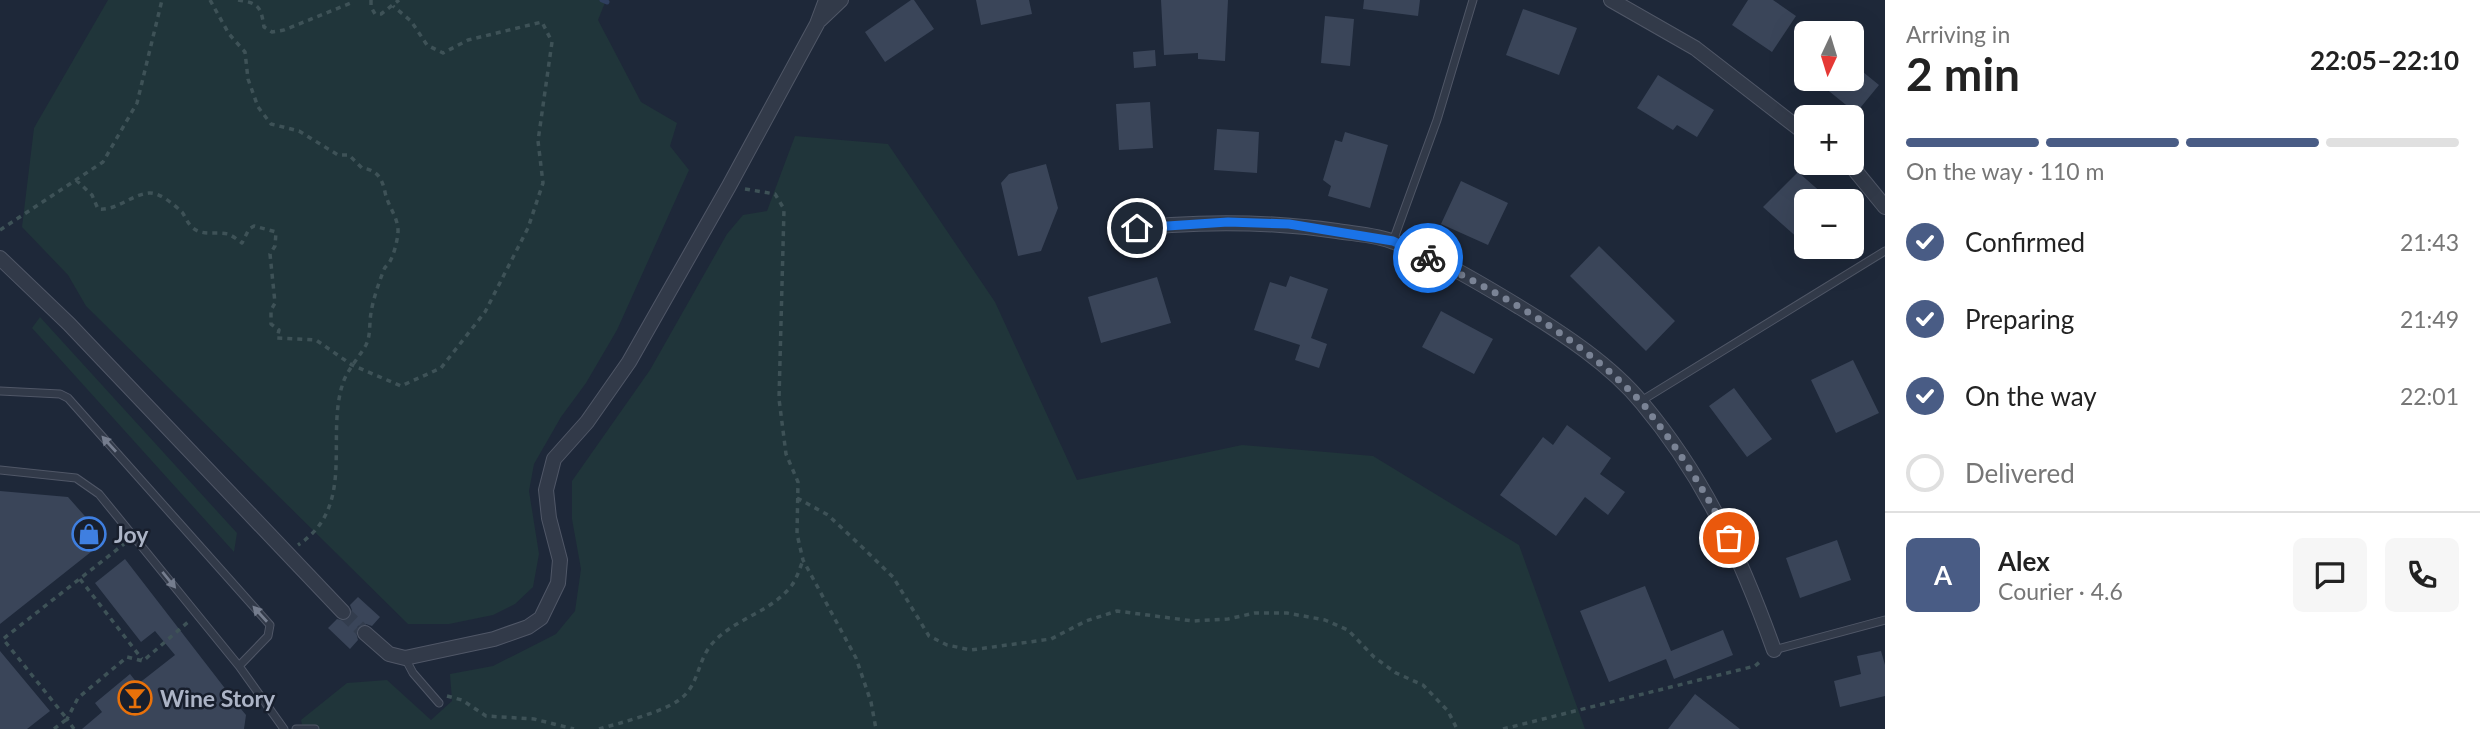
<!DOCTYPE html>
<html lang="en">
<head>
<meta charset="utf-8">
<style>
	:root { --surface:#fff; --page:#f6f6f6; --text:#222; --muted:#767676; --line:#e0e0e0; --accent:#495c85 }
	body { margin:0; font-family:Lato,sans-serif; background:var(--page); color:var(--text); height:100vh; display:flex; flex-direction:column; font-size:26px; white-space:nowrap }
	* { box-sizing:border-box; margin:0 }
	p { font-size:23px; color:var(--muted) }
	.icon { flex:none; width:38px; height:38px; fill:none; stroke:currentColor; stroke-width:2; stroke-linecap:round; stroke-linejoin:round }
	.map { position:relative; flex:1; overflow:hidden }
	.side { display:flex; flex-direction:column; background:var(--surface); width:595px }
	.side>* { flex:none }
	.needle { width:46px; rotate:184deg }
	.buttons { position:absolute; left:1794px; top:21px; display:grid; gap:14px }
	.buttons a { display:grid; place-items:center; width:70px; height:70px; border-radius:10px; background:var(--surface); box-shadow:0 7px 28px #0002; font-size:35px }
	.pin { position:absolute; display:grid; place-items:center; width:60px; height:60px; color:#fff; margin:-30px; border:4px solid #fff; border-radius:50%; box-shadow:0 2px 7px #0007 }
	.courier { position:absolute; display:grid; place-items:center; width:70px; height:70px; margin:-35px; border:5px solid #1a73e8; border-radius:50%; background:#fff; color:#222; box-shadow:0 2px 9px #0007 }
	.summary em { font-style:normal; font-weight:700 }
	.summary div { display:flex; flex-direction:column-reverse }
	.summary { display:flex; align-items:center; justify-content:space-between; height:119px; padding:0 21px }
	h1 { font-size:46px; font-weight:700; line-height:52px }
	.bar { display:grid; grid-template-columns:repeat(4,1fr); gap:10px 7px; align-content:center; height:84px; padding:0 21px }
	.bar i { height:9px; border-radius:5px; background:var(--line) }
	.bar .selected { background:var(--accent) }
	.bar p { grid-column:span 4 }
	.line { display:flex; align-items:center; gap:18px; padding:0 21px; border-top:2px solid var(--line) }
	.line div { flex:1 }
	.round { display:grid; place-items:center; flex:none; width:74px; height:74px; border-radius:10px; background:var(--page) }
	ol { padding:0 21px; list-style:none }
	li { display:flex; align-items:center; gap:21px; height:77px }
	li p { margin-inline-start:auto }
	li .icon { padding:7px; border-radius:50%; background:var(--accent); color:#fff; stroke-width:4 }
	li:last-child { color:var(--muted) }
	li i { width:38px; height:38px; border:4px solid var(--line); border-radius:50% }
	main { display:flex; flex:1; min-height:0 }
	.map>svg:first-child { display:block }
	.green { fill:#20353a }
	.lines { fill:none; stroke-linecap:round; stroke-linejoin:round }
	.stream { stroke:#2f3f5f; stroke-width:5 }
	.building { fill:#3a4559 }
	.minor-tunnel { stroke:#333d4e; stroke-width:14; stroke-dasharray:14 7; stroke-linecap:butt }
	.service-casing { stroke:#505767; stroke-width:9 }
	.minor-casing { stroke:#505767; stroke-width:16 }
	.path { stroke:#3e5257; stroke-width:3.5; stroke-dasharray:5 5; stroke-linecap:butt }
	.service { stroke:#323a49; stroke-width:7 }
	.minor { stroke:#323a49; stroke-width:14 }
	.oneway { fill:#757d8e }
	.done { stroke:#7a8395; stroke-width:7; stroke-dasharray:0 12.6 }
	.route { stroke:#1a73e8; stroke-width:9 }
	.labels { text-anchor:middle; dominant-baseline:central; stroke-width:5; stroke-linejoin:round; paint-order:stroke }
	.poi-label { font-size:23px; font-weight:bold; fill:#acb4c6; stroke:#181f2d; text-anchor:start }
</style>
</head>
<body>
<main>
<div class="map">
<svg width="1885" height="729" viewBox="0 0 1885 729">
	<rect width="100%" height="100%" fill="#1e2839"/>
	<path class="green" d="M108 0H606L598 20 641 102 677 123 670 146 689 170 617 330 586 383 561 417 534 464 529 491 539 554 533 587 515 604 493 615 449 624H408L86 306 68 275 22 227 34 128Z
		M795 136 888 144 995 302 1077 480 1242 445 1373 456 1519 545 1585 729H303L301 720 347 683 387 680 431 720 452 701 450 674 493 666 556 634 575 611 581 569 572 519V481L650 370 727 234 743 215 767 211Z
		M40 317 237 533 234 552 32 328Z"/>
	<g class="lines">
		<path class="stream" d="M602 0 607 2"/>
	</g>
	<path class="building" d="M911 0H914L934 29 885 62 865 32Z
		M976 0H1029L1032 14 981 25Z
		M1161 0H1228L1225 61 1198 59V53L1164 55Z
		M1364 0H1420L1418 16 1363 9Z
		M1748 0H1773L1796 16 1772 52 1732 25Z
		M1523 9 1577 28 1559 75 1506 55Z
		M1325 16 1354 19 1350 66 1321 63Z
		M1155 50 1156 66 1134 68 1133 52Z
		M1852 63 1879 85 1856 113 1814 79H1852Z
		M1658 75 1714 110 1697 137 1677 125 1673 130 1637 108Z
		M1150 102 1153 148 1119 150 1116 104Z
		M1217 129 1259 132 1257 173 1214 170Z
		M1345 132 1388 145 1370 208 1328 196 1331 186 1323 180 1335 140 1342 142Z
		M1046 164 1058 208 1041 251 1018 256 1001 183 1009 174Z
		M1798 172 1831 201H1806V233L1800 240 1763 207Z
		M1461 181 1508 203 1488 245 1441 224Z
		M1599 246 1675 321 1646 351 1570 276Z
		M1290 276 1328 289 1311 338 1327 344 1319 368 1295 360 1300 345 1254 330 1270 282 1286 287Z
		M1157 277 1171 323 1101 343 1088 297Z
		M1441 311 1493 339 1474 374 1422 347Z
		M1853 360 1879 413 1836 433 1811 380Z
		M1734 388 1772 439 1747 457 1709 406Z
		M1567 425 1611 458 1600 474 1625 492 1608 515 1585 497 1556 536 1500 495 1543 437 1553 445Z
		M0 491 68 497 106 540 0 624Z
		M1837 540 1851 580 1800 598 1786 558Z
		M125 559 227 691 226 702 236 703 246 715 244 729H82L102 712 95 703 130 674 138 684 175 655 155 631 141 642 95 583Z
		M1645 586 1671 651 1723 630 1733 655 1674 679 1666 659 1609 682 1580 611Z
		M358 597 380 617 372 626 366 624 358 626 356 632 358 640 350 649 328 628 337 619 345 621 350 618 352 610 350 605Z
		M0 651 50 711 27 729H0Z
		M1881 651 1885 665V696L1840 707 1834 681 1861 674 1857 656Z
		M1695 694 1740 729H1668Z"/>
	<g class="lines">
		<path class="minor-tunnel" d="M343 612 365 633"/>
		<defs>
			<path id="service" d="M1393 241 1437 120 1473 0
				M0 391 60 394 68 398 270 625 268 636 239 666
				M1641 401 1885 251
				M0 470 76 478 99 494 239 666 284 729
				M1774 650 1885 620
				M405 658 413 673 439 703
				M296 729H315"/>
			<path id="minor" d="M1611 0 1695 48 1806 134
				M820 20 841 0
				M1849 163 1885 207
				M1115 230C1190 221 1262 220 1337 231 1355 234 1377 235 1394 242 1437 257 1483 285 1521 308 1562 333 1611 365 1642 403 1705 478 1741 558 1774 650
				M0 258 69 324 343 612
				M365 633 389 654 405 658 494 639 528 627 541 618 558 583 560 560 549 518 546 490 554 459 587 422 629 362 729 186 817 24 826 0"/>
		</defs>
		<use href="#service" class="service-casing"/>
		<use href="#minor" class="minor-casing"/>
		<path class="path" d="M210 0 229 34 245 52 248 79 258 107 271 124 299 131 338 155H349L362 168C378 170 382 179 385 192 388 207 399 218 398 233 397 242 394 255 389 263 385 268 385 266 383 272 378 285 373 300 371 313 369 323 371 335 366 345 358 359 346 371 342 386 326 440 356 507 298 545
			M238 0C258 3 261 6 264 27L272 32 284 30 351 3V0
			M371 0V7L375 14H381L399 0
			M76 180 92 195 98 209C117 211 130 195 149 193 160 192 174 205 182 212 185 216 187 222 191 226 201 237 215 231 228 234 233 236 238 240 242 243L249 229 254 226 276 232 275 246 270 254 275 303 271 310V324L279 330 277 338 316 340 352 365 401 386 441 368 485 312 528 228 543 183 538 141 552 42 542 22 468 40 443 53 427 45 411 21 393 6
			M745 189 775 194 784 209 779 399 786 454 798 482 797 534 803 560 856 658 871 702 876 729
			M0 230 103 162 137 103 162 0
			M797 498 828 515 861 546 893 577 929 636 947 645 971 650 1051 639 1086 621 1117 611 1193 621 1228 619 1255 613H1287L1325 620 1348 630 1374 657 1396 673 1423 685 1448 711 1457 729
			M80 579 142 659
			M447 696 462 700 486 716 534 719 574 729
			M54 729 67 719 3 639 124 544
			M74 729 67 719 78 698 127 657 143 661 188 622
			M599 729C620 723 663 712 679 700 699 686 697 662 711 645 732 619 771 613 792 585 797 578 800 568 803 560
			M1503 729 1755 666 1762 660"/>
		<use href="#service" class="service"/>
		<use href="#minor" class="minor"/>
	</g>
	<defs><path id="oneway-solid" d="M-6-.8H1V-3.2L6.5 0L1 3.2V.8H-6Z" transform="scale(1.75)"/></defs>
	<g class="oneway">
		<use href="#oneway-solid" transform="translate(109 444) rotate(-132)"/>
		<use href="#oneway-solid" transform="translate(169 580) rotate(51)"/>
		<use href="#oneway-solid" transform="translate(260 614) rotate(-132)"/>
	</g>
	<g class="lines">
		<path class="done" d="M1428 258C1504 295 1580 338 1639 400 1647 407 1652 417 1659 425 1686 461 1709 498 1729 538"/>
		<path class="route" d="M1137 228 1228 222 1289 224 1393 241 1428 258"/>
	</g>
	<defs>
		<symbol id="shop-ring" viewBox="-11 -11 22 22"><circle r="9.5" fill="#181f2d" stroke="#3f7fe0" stroke-width="1.5"/><path d="M-5-2.5h2.3a2.7 3.5 0 0 1 5.4 0H5L5.5 6h-11ZM-1.5-2.5h3a1.5 2.3 0 0 0-3 0Z" fill="#3f7fe0"/></symbol>
		<symbol id="bar-ring" viewBox="-11 -11 22 22"><circle r="9.5" fill="#181f2d" stroke="#e8710a" stroke-width="1.5"/><path d="M-6-5H6L.8 .8V4.5H3.5V6h-7V4.5H-.8V.8Z" fill="#e8710a"/></symbol>
	</defs>
	<g fill-rule="evenodd">
		<use href="#shop-ring" x="70" y="515" width="38" height="38"/>
		<use href="#bar-ring" x="116" y="679" width="38" height="38"/>
	</g>
	<g class="labels">
		<g class="poi-label">
			<text x="114" y="534">Joy</text>
			<text x="160" y="698">Wine Story</text>
		</g>
	</g>
</svg>
<div class="buttons">
<a><svg class="needle" viewBox="-14 -14 28 28"><path d="M0-13l5 13h-10z" fill="#e53935"/><path d="M0 13l5-13h-10z" fill="#767676"/></svg></a>
<a>+</a>
<a>−</a>
</div>
<div class="pin" style="left:1729px;top:538px;background:#ea580c"><svg class="icon" aria-label="bag" viewBox="0 0 24 24"><path d="M5 8h14l-1 12H6zM9 8a3 3 0 0 1 6 0"/></svg></div>
<div class="pin" style="left:1137px;top:228px;background:#1f2937"><svg class="icon" aria-label="home" viewBox="0 0 24 24"><path d="M3 11l9-7 9 7M6 9v11h12V9"/></svg></div>
<div class="courier" style="left:1428px;top:258px"><svg class="icon" aria-label="bike" viewBox="0 0 24 24"><circle cx="6" cy="16" r="4"/><circle cx="18" cy="16" r="4"/><path d="M6 16l4-8h5l3 8M10 8l3 8H6M13 5h3"/></svg></div>
</div>
<section class="side">
<div class="summary"><div><h1>2 min</h1><p>Arriving in</p></div><em>22:05–22:10</em></div>
<div class="bar"><i class="selected"></i><i class="selected"></i><i class="selected"></i><i></i><p>On the way · 110 m</p></div>
<ol>
<li><svg class="icon" aria-label="check" viewBox="0 0 24 24"><path d="M5 12l5 5 9-10"/></svg>Confirmed<p>21:43</p></li>
<li><svg class="icon" aria-label="check" viewBox="0 0 24 24"><path d="M5 12l5 5 9-10"/></svg>Preparing<p>21:49</p></li>
<li><svg class="icon" aria-label="check" viewBox="0 0 24 24"><path d="M5 12l5 5 9-10"/></svg>On the way<p>22:01</p></li>
<li><i></i>Delivered</li>
</ol>
<div class="line" style="height:126px"><b class="round" style="background:var(--accent);color:#fff">A</b><div><b>Alex</b><p>Courier · 4.6</p></div><a class="round"><svg class="icon" aria-label="chat" viewBox="0 0 24 24"><path d="M4 5h16v11H9l-5 4z"/></svg></a><a class="round"><svg class="icon" aria-label="phone" viewBox="0 0 24 24"><path d="M5 4h4l2 5-3 2q2 4 5 5l2-3 5 2v4C11 20 4 13 5 4z"/></svg></a></div>
</section>
</main>
</body>
</html>
